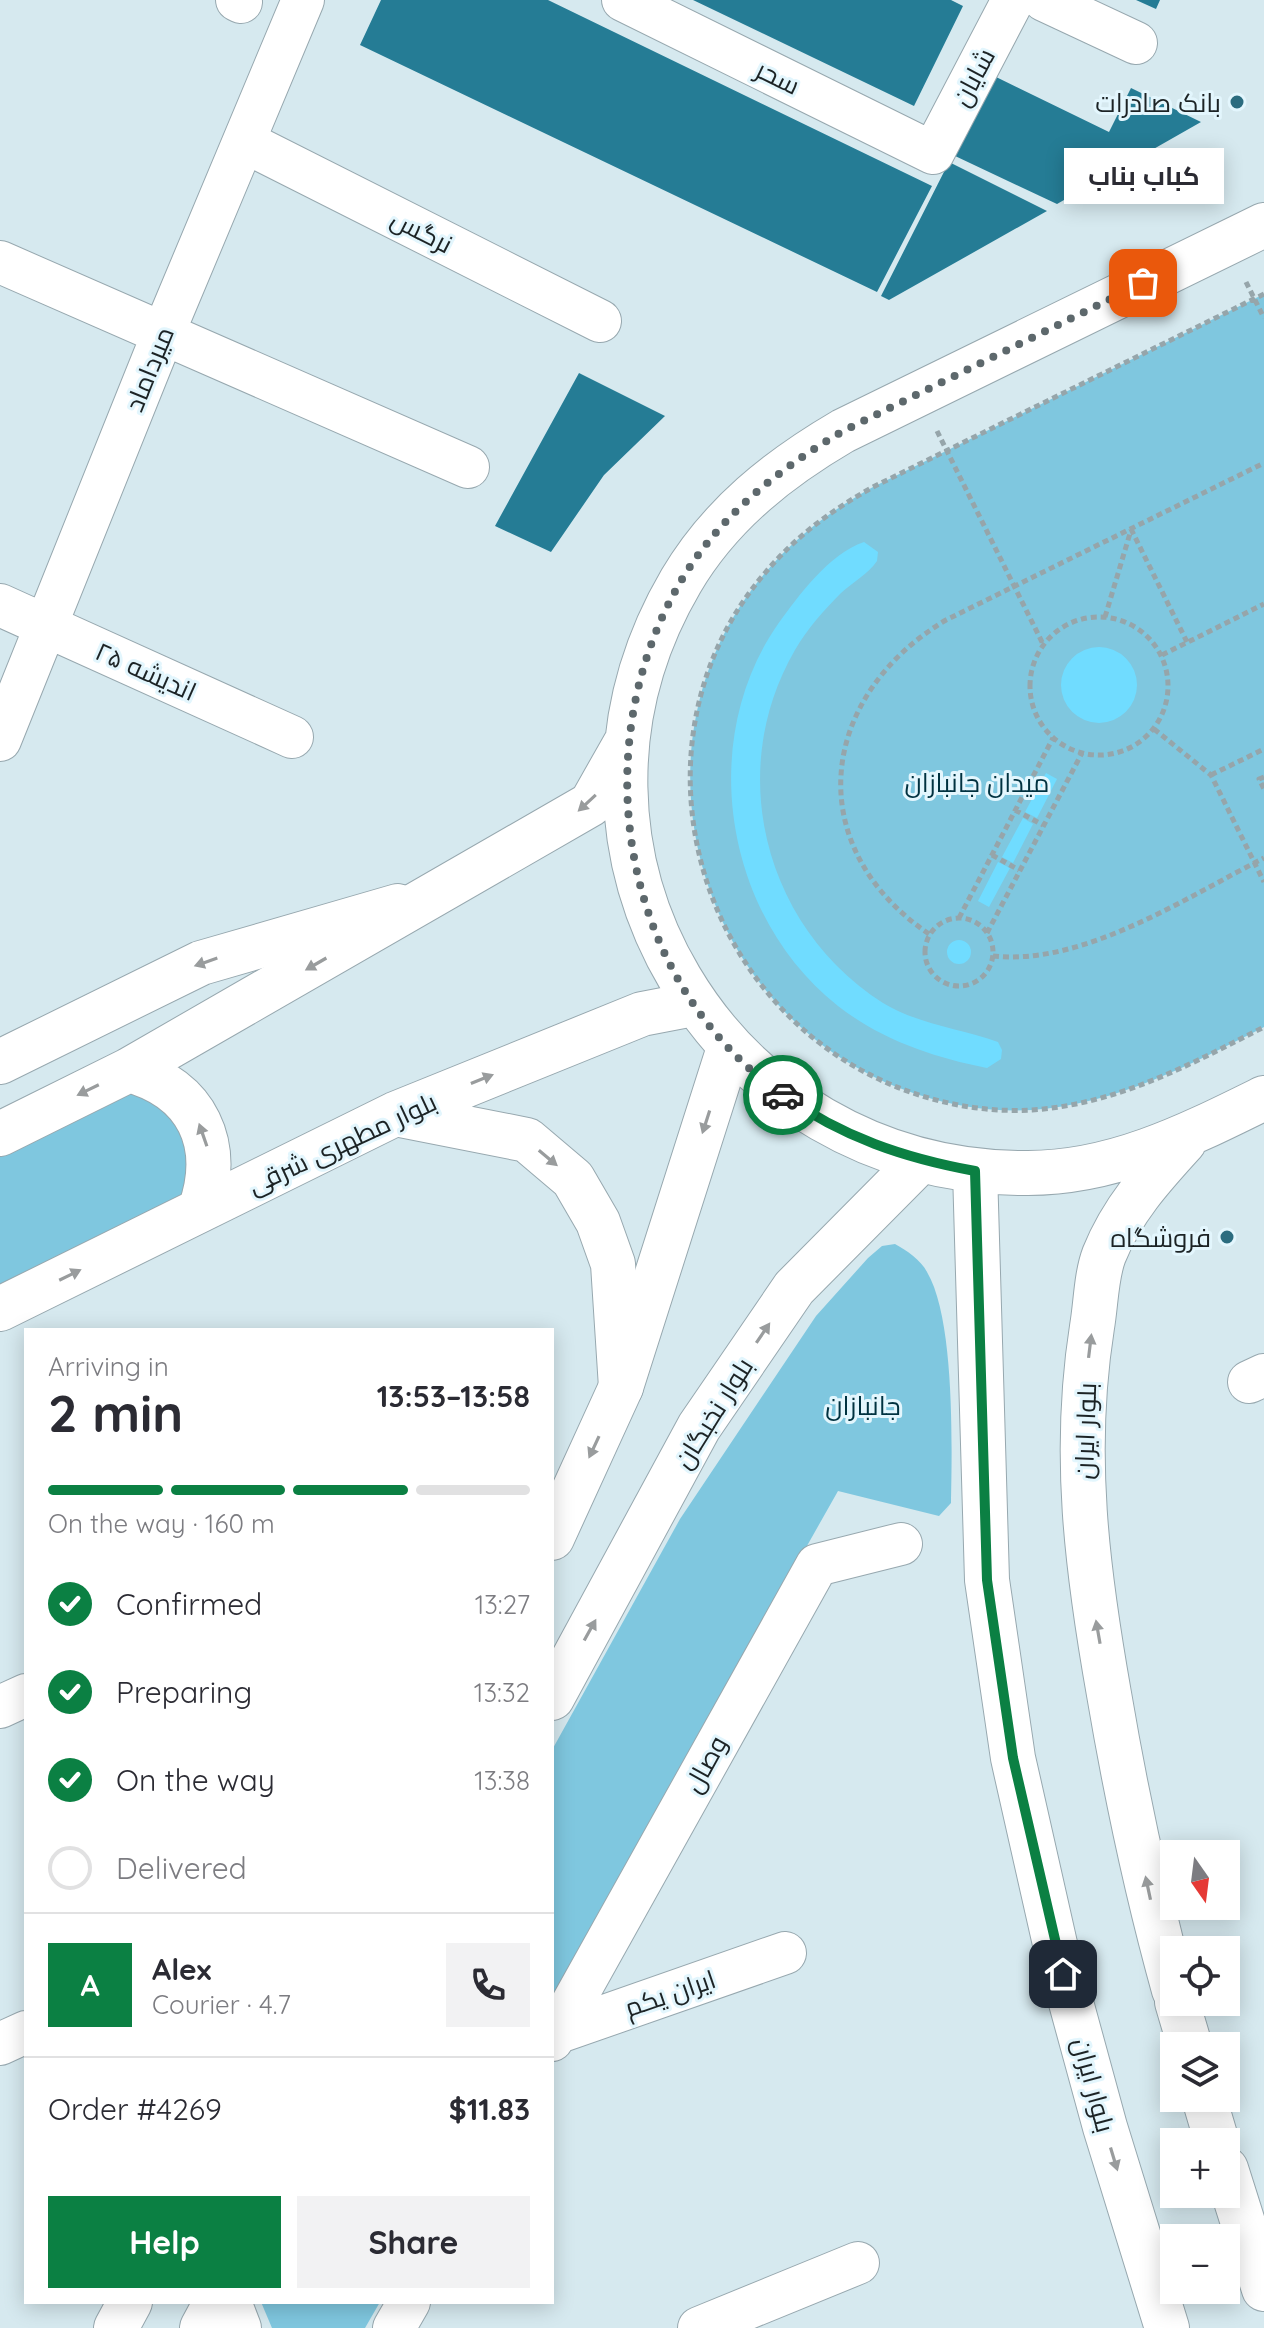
<!DOCTYPE html>
<html lang="en">
<head>
<meta charset="utf-8">
<style>
	:root { --surface:#fff; --page:#f2f2f3; --text:#2b2b33; --muted:#7c7c81; --line:#e1e1e2; --accent:#0b8043 }
	body { margin:0; font-family:Quicksand,Cairo,sans-serif; background:var(--page); color:var(--text); height:100vh; display:flex; flex-direction:column; font-size:30px; white-space:nowrap }
	* { box-sizing:border-box; margin:0 }
	p { font-size:26px; color:var(--muted) }
	.icon { flex:none; width:44px; height:44px; fill:none; stroke:currentColor; stroke-width:2; stroke-linecap:round; stroke-linejoin:round }
	.map { position:relative; flex:1; overflow:hidden }
	.sheet { position:absolute; left:24px; top:1328px; width:530px; height:976px; display:flex; flex-direction:column; background:var(--surface); border-radius:0px; box-shadow:0 4px 20px #0003 }
	.sheet>* { flex:none }
	.needle { width:52px; rotate:166deg }
	.tools { position:absolute; left:1160px; top:1840px; display:grid; gap:16px }
	.tools a { display:grid; place-items:center; width:80px; height:80px; border-radius:0px; background:var(--surface); box-shadow:0 4px 20px #0003; font-size:40px }
	.pin { position:absolute; display:grid; place-items:center; width:68px; height:68px; color:#fff; margin:-34px; border-radius:16px; box-shadow:0 4px 12px #0006 }
	.courier { position:absolute; display:grid; place-items:center; width:80px; height:80px; margin:-40px; border:6px solid #0b8043; border-radius:50%; background:#fff; color:#222; box-shadow:0 2px 10px #0007 }
	.bubble { position:absolute; height:56px; border-radius:0px; background:var(--surface); box-shadow:0 4px 20px #0003; font-size:26px; font-weight:700; line-height:56px; text-align:center }
	.summary em { font-style:normal; font-weight:700 }
	.summary div { display:flex; flex-direction:column-reverse }
	.summary { display:flex; align-items:center; justify-content:space-between; height:136px; padding:0 24px }
	h1 { font-size:52px; font-weight:700; line-height:60px }
	.bar { display:grid; grid-template-columns:repeat(4,1fr); gap:12px 8px; align-content:center; height:96px; padding:0 24px }
	.bar i { height:10px; border-radius:6px; background:var(--line) }
	.bar .current { background:var(--accent) }
	.bar p { grid-column:span 4 }
	.line { display:flex; align-items:center; gap:20px; padding:0 24px; border-top:2px solid var(--line) }
	.line div { flex:1 }
	.round { display:grid; place-items:center; flex:none; width:84px; height:84px; border-radius:0px; background:var(--page) }
	ol { padding:0 24px; list-style:none }
	li { display:flex; align-items:center; gap:24px; height:88px }
	li p { margin-inline-start:auto }
	li .icon { padding:8px; border-radius:50%; background:var(--accent); color:#fff; stroke-width:4 }
	li:last-child { color:var(--muted) }
	li i { width:44px; height:44px; border:4px solid var(--line); border-radius:50% }
	.action { display:flex; gap:16px; margin-top:auto; padding:16px 24px }
	.action a { flex:1; height:92px; border-radius:0px; background:var(--accent); color:#fff; font-size:32px; font-weight:700; line-height:92px; text-align:center }
	.action a+a { background:var(--page); color:var(--text) }
	.map>svg:first-child { display:block }
	.green { fill:#7fc7df }
	.water { fill:#70dcff }
	.building { fill:#257c95 }
	.lines { fill:none; stroke-linecap:round; stroke-linejoin:round }
	.street-casing { stroke:#97a8af; stroke-width:44 }
	.secondary-casing { stroke:#97a8af; stroke-width:46 }
	.primary-casing { stroke:#97a8af; stroke-width:46 }
	.path { stroke:#96a5aa; stroke-width:5; stroke-dasharray:6 4; stroke-linecap:butt }
	.street { stroke:#fff; stroke-width:42 }
	.secondary { stroke:#fff; stroke-width:44 }
	.primary { stroke:#fff; stroke-width:44 }
	.oneway { fill:#999c9d }
	.done { stroke:#5d686c; stroke-width:8; stroke-dasharray:0 14.4 }
	.route { stroke:#0b8043; stroke-width:10 }
	.poi-dot { fill:#2b6c7f; stroke:#e3f6fd; stroke-width:3 }
	.labels { text-anchor:middle; dominant-baseline:central; stroke-width:6; stroke-linejoin:round; paint-order:stroke }
	.street-label { font-size:26px; fill:#1c2325; stroke:#e3f6fd }
	.poi-label { font-size:26px; fill:#1c2325; stroke:#e3f6fd; text-anchor:end }
	.park-label { font-size:26px; fill:#003240; stroke:#e3f6fd }
</style>
</head>
<body>
<div class="map">
<svg width="1264" height="2328" viewBox="0 0 1264 2328">
	<rect width="100%" height="100%" fill="#d6e9ef"/>
	<path class="green" d="M1264 294V1027C1189 1065 1118 1104 1032 1110 962 1114 889 1092 832 1052 678 945 640 718 765 573 796 536 832 510 873 487Z
		M129 1070 170 1088 207 1189 0 1309V1134Z
		M895 1244C906 1250 921 1260 927 1272 955 1319 952 1447 951 1503L939 1516 838 1491 552 1997V1750L680 1519 816 1316 868 1258 882 1246Z
		M261 2302H380L365 2328H272Z"/>
	<path class="water" d="M864 542 878 552 877 561C868 574 853 582 841 593 824 610 807 629 795 650 724 772 765 928 883 1003 920 1025 959 1028 998 1042L1002 1050 1001 1059 987 1068C932 1057 882 1040 838 1006 725 917 696 742 778 624 799 595 829 554 864 542Z
		M1061 685a38 38 0 1 1 76 0a38 38 0 1 1-76 0Z
		M1046 773 1057 779 1037 818 1025 812Z
		M1023 818 1033 824 1013 863 1002 857Z
		M998 862 1010 868 989 907 978 901Z
		M947 952a12 12 0 1 1 24 0a12 12 0 1 1-24 0Z"/>
	<path class="building" d="M381 0H548L932 186 877 292 360 45Z
		M693 0H951L963 6 914 106Z
		M1136 0H1160L1156 9Z
		M992 75 1109 132 1131 88 1201 122 1057 204 953 155Z
		M949 162 1047 211 889 300 881 296Z
		M579 373 665 416 604 475 551 552 495 526Z"/>
	<g class="lines">
		<defs>
			<path id="street" d="M237 0 241 2
				M623 0 933 153 1013 0
				M1044 0 1136 43
				M245 142 600 321
				M0 262 468 467
				M0 605 292 737
				M0 740 163 334 303 0
				M1249 1382 1264 1375
				M0 1707 26 1695
				M556 2033 785 1953
				M552 2040 817 1565 901 1544
				M0 2044 26 2032
				M230 2302 240 2328
				M394 2328 409 2302
				M699 2328 858 2263"/>
			<path id="secondary" d="M0 1062 201 963 398 906
				M552 1538 621 1387 729 1048
				M552 1698 699 1427 794 1288 920 1161
				M116 2328 130 2302
				M202 2328 216 2302"/>
			<path id="primary" d="M1264 225 843 431C778 469 720 515 681 581 523 850 721 1175 1028 1173 1114 1173 1189 1135 1264 1098
				M129 1070C198 1089 223 1144 200 1210
				M395 1114 527 1140 573 1179 598 1222 613 1264 621 1387
				M0 1134 129 1070 591 804 625 744
				M975 1171 987 1580 1013 1758 1055 1944 1105 2127 1167 2328
				M0 1309 395 1114 642 1014 694 1004
				M1174 1990C1147 1893 1126 1794 1109 1694 1087 1570 1072 1453 1092 1327 1096 1304 1096 1276 1104 1255 1122 1210 1152 1177 1184 1142
				M1177 2002 1190 2046
				M1204 2098 1217 2142
				M1226 2169 1264 2289"/>
		</defs>
		<use href="#street" class="street-casing"/>
		<use href="#secondary" class="secondary-casing"/>
		<use href="#primary" class="primary-casing"/>
		<path class="path" d="M1246 282 1264 318
			M1264 294 873 487C832 510 796 536 765 573 640 718 678 945 832 1052 889 1092 962 1114 1032 1110 1118 1104 1189 1065 1264 1027
			M937 431 1043 644
			M1131 529 1187 642
			M1030 686a69 69 0 1 1 138 0a69 69 0 1 1-138 0Z
			M1105 617 1131 530
			M1162 655 1264 604
			M1154 729 1211 775 1264 882
			M1211 775 1264 749
			M1264 777 1259 779 1264 789
			M1015 810 1043 825
			M992 855 1019 870
			M925 952a34 34 0 1 1 68 0a34 34 0 1 1-68 0Z
			M959 918 1053 738
			M987 933 1082 753
			M929 934C801 847 817 697 946 620L1264 463
			M993 956C1083 966 1185 898 1264 858"/>
		<use href="#street" class="street"/>
		<use href="#secondary" class="secondary"/>
		<use href="#primary" class="primary"/>
	</g>
	<defs><path id="oneway-solid" d="M-6-.8H1V-3.2L6.5 0L1 3.2V.8H-6Z" transform="scale(2)"/></defs>
	<g class="oneway">
		<use href="#oneway-solid" transform="translate(587 803) rotate(137)"/>
		<use href="#oneway-solid" transform="translate(206 962) rotate(161)"/>
		<use href="#oneway-solid" transform="translate(316 964) rotate(150)"/>
		<use href="#oneway-solid" transform="translate(482 1079) rotate(-22)"/>
		<use href="#oneway-solid" transform="translate(88 1090) rotate(154)"/>
		<use href="#oneway-solid" transform="translate(706 1122) rotate(108)"/>
		<use href="#oneway-solid" transform="translate(203 1135) rotate(-109)"/>
		<use href="#oneway-solid" transform="translate(548 1158) rotate(40)"/>
		<use href="#oneway-solid" transform="translate(70 1275) rotate(-26)"/>
		<use href="#oneway-solid" transform="translate(763 1333) rotate(-56)"/>
		<use href="#oneway-solid" transform="translate(1090 1346) rotate(-83)"/>
		<use href="#oneway-solid" transform="translate(594 1447) rotate(115)"/>
		<use href="#oneway-solid" transform="translate(590 1630) rotate(-61)"/>
		<use href="#oneway-solid" transform="translate(1098 1632) rotate(-100)"/>
		<use href="#oneway-solid" transform="translate(1148 1888) rotate(-102)"/>
		<use href="#oneway-solid" transform="translate(1114 2159) rotate(73)"/>
	</g>
	<g class="lines">
		<path class="done" d="M783 1095C620 982 583 747 681 581 720 515 779 469 843 431L1143 283"/>
		<path class="route" d="M783 1095C842 1137 904 1158 975 1171L987 1580 1013 1758 1063 1974"/>
	</g>
	<g class="poi-dot">
		<circle cx="1237" cy="102" r="8"/>
		<circle cx="1227" cy="1237" r="8"/>
	</g>
	<g class="labels">
		<g class="street-label">
			<text transform="translate(778 77) rotate(26)">سحر</text>
			<text transform="translate(973 77) rotate(-62)">شایان</text>
			<text transform="translate(422 231) rotate(27)">نرگس</text>
			<text transform="translate(149 369) rotate(-68)">میرداماد</text>
			<text transform="translate(146 671) rotate(24)">اندیشه ۲۵</text>
			<text transform="translate(342 1143) rotate(-25)">بلوار مطهری شرقی</text>
			<text transform="translate(713 1413) rotate(-58)">بلوار نخبگان</text>
			<text transform="translate(1085 1431) rotate(-88)">بلوار ایران</text>
			<text transform="translate(705 1764) rotate(-61)">وصال</text>
			<text transform="translate(670 1993) rotate(-19)">ایران یکم</text>
			<text transform="translate(1094 2085) rotate(75)">بلوار ایران</text>
		</g>
		<g class="poi-label">
			<text x="1221" y="102">بانک صادرات</text>
			<text x="1211" y="1237">فروشگاه</text>
		</g>
		<g class="park-label">
			<text x="977" y="782">میدان جانبازان</text>
			<text x="863" y="1405">جانبازان</text>
		</g>
	</g>
</svg>
<div class="tools">
<a><svg class="needle" viewBox="-14 -14 28 28"><path d="M0-13l5 13h-10z" fill="#e53935"/><path d="M0 13l5-13h-10z" fill="#7c7c81"/></svg></a>
<a><svg class="icon" aria-label="locate" viewBox="0 0 24 24"><circle cx="12" cy="12" r="6"/><path d="M12 2v4M12 18v4M2 12h4M18 12h4"/></svg></a>
<a><svg class="icon" aria-label="layers" viewBox="0 0 24 24"><path d="M12 4l9 5-9 5-9-5zM3 14l9 5 9-5"/></svg></a>
<a>+</a>
<a>−</a>
</div>
<div class="pin" style="left:1143px;top:283px;background:#ea580c"><svg class="icon" aria-label="bag" viewBox="0 0 24 24"><path d="M5 8h14l-1 12H6zM9 8a3 3 0 0 1 6 0"/></svg></div>
<div class="pin" style="left:1063px;top:1974px;background:#1f2937"><svg class="icon" aria-label="home" viewBox="0 0 24 24"><path d="M3 11l9-7 9 7M6 9v11h12V9"/></svg></div>
<div class="courier" style="left:783px;top:1095px"><svg class="icon" aria-label="car" viewBox="0 0 24 24"><path d="M5 17H2v-5l4-1 3-4h7l3 4 3 1v5h-3M9 17h6M6 11h13"/><circle cx="7" cy="17" r="2"/><circle cx="17" cy="17" r="2"/></svg></div>
<div class="bubble" style="left:1064px;top:148px;width:160px">کباب بناب</div>
<section class="sheet">
<div class="summary"><div><h1>2 min</h1><p>Arriving in</p></div><em>13:53–13:58</em></div>
<div class="bar"><i class="current"></i><i class="current"></i><i class="current"></i><i></i><p>On the way · 160 m</p></div>
<ol>
<li><svg class="icon" aria-label="check" viewBox="0 0 24 24"><path d="M5 12l5 5 9-10"/></svg>Confirmed<p>13:27</p></li>
<li><svg class="icon" aria-label="check" viewBox="0 0 24 24"><path d="M5 12l5 5 9-10"/></svg>Preparing<p>13:32</p></li>
<li><svg class="icon" aria-label="check" viewBox="0 0 24 24"><path d="M5 12l5 5 9-10"/></svg>On the way<p>13:38</p></li>
<li><i></i>Delivered</li>
</ol>
<div class="line" style="height:144px"><b class="round" style="background:var(--accent);color:#fff">A</b><div><b>Alex</b><p>Courier · 4.7</p></div><a class="round"><svg class="icon" aria-label="phone" viewBox="0 0 24 24"><path d="M5 4h4l2 5-3 2q2 4 5 5l2-3 5 2v4C11 20 4 13 5 4z"/></svg></a></div>
<div class="line" style="height:104px"><div>Order #4269</div><b>$11.83</b></div>
<div class="action"><a>Help</a><a>Share</a></div>
</section>
</div>
</body>
</html>
